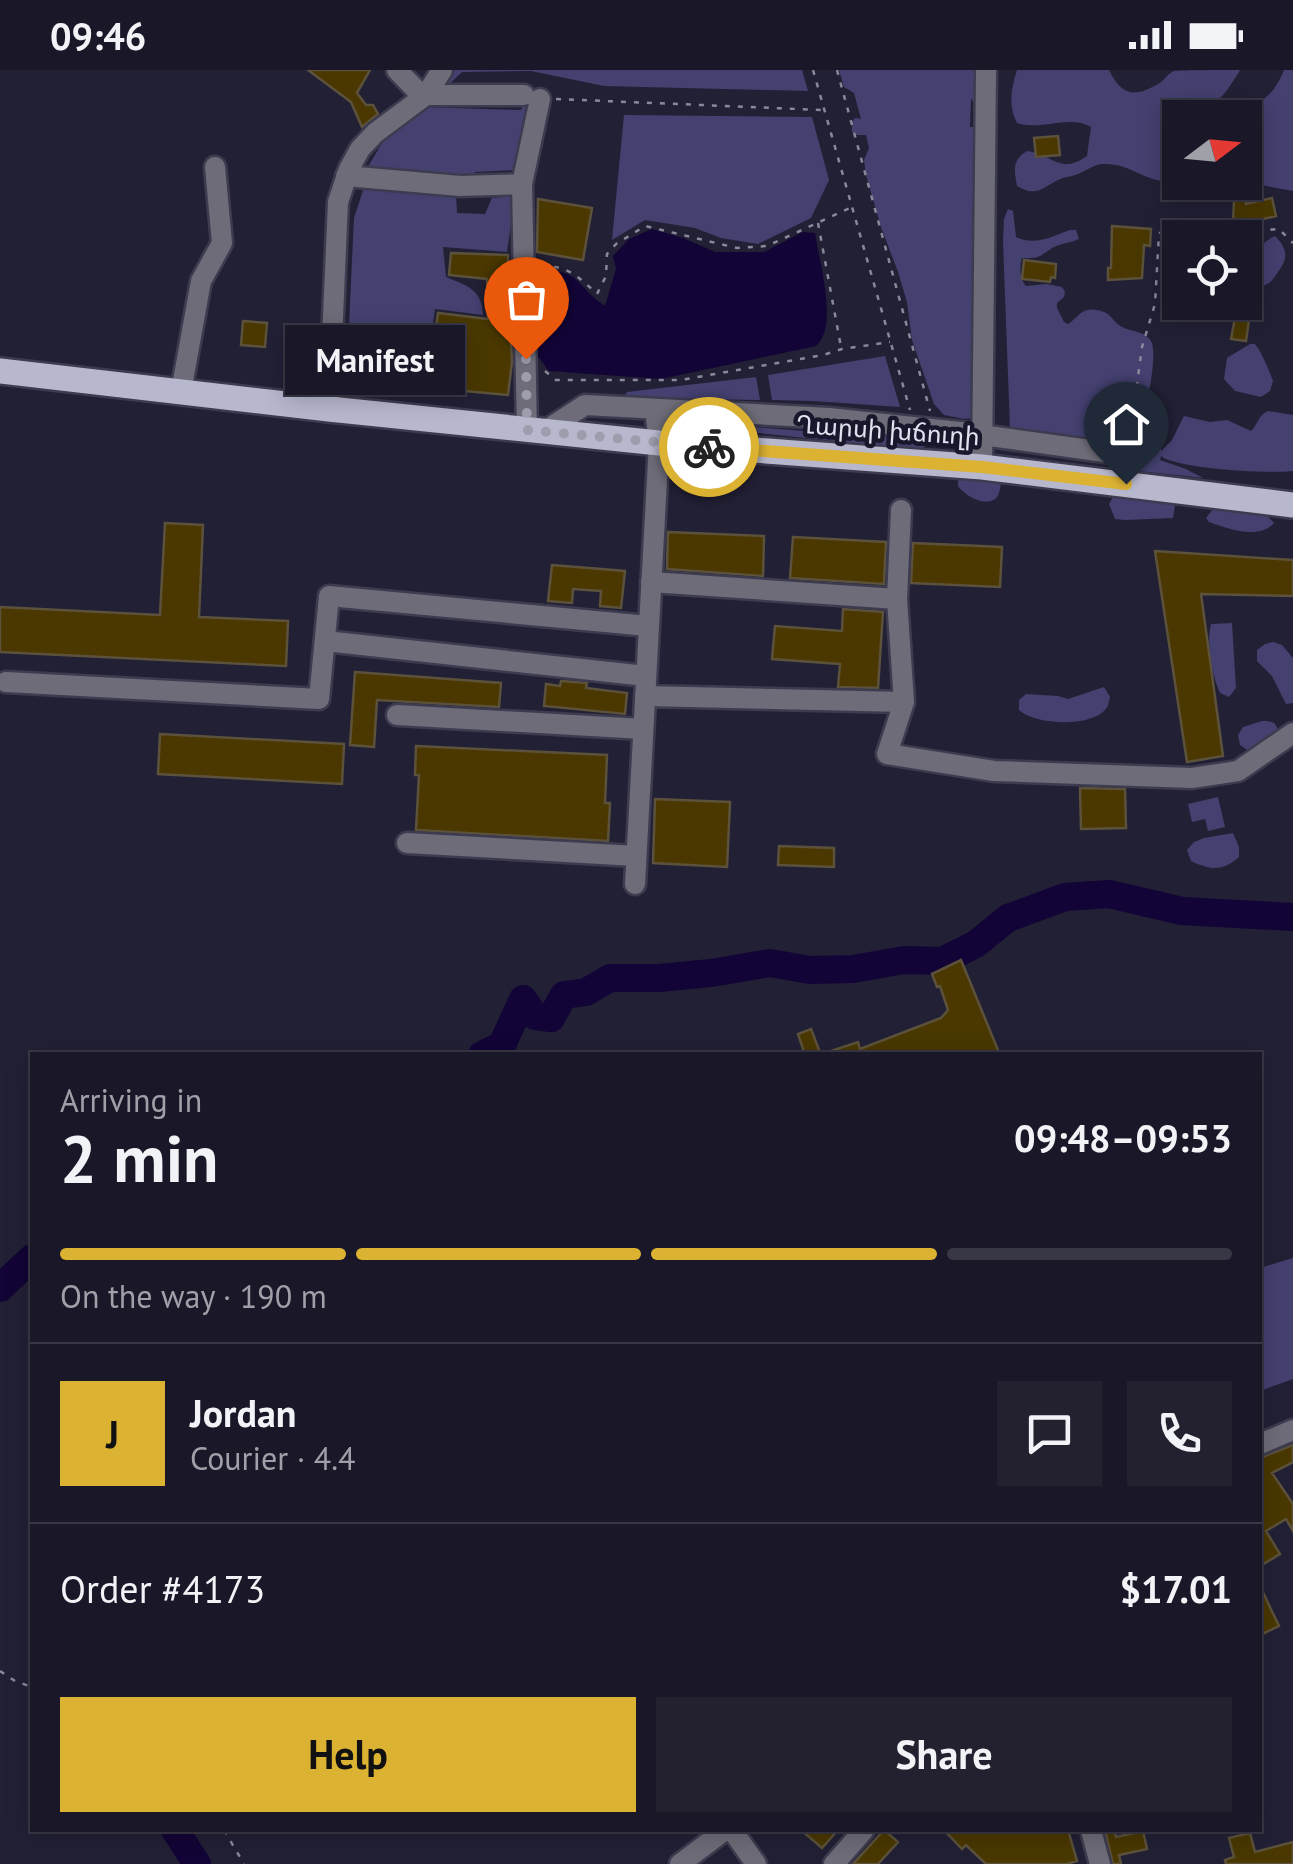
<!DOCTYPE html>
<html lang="en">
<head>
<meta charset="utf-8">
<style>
	:root { --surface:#1a1828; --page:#232130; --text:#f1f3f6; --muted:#9fa0a8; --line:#383745; --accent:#dcb233 }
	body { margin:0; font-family:"PT Sans","Noto Sans Armenian",sans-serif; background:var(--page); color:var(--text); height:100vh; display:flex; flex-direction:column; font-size:38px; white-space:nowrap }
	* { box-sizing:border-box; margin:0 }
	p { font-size:32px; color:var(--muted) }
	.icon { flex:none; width:55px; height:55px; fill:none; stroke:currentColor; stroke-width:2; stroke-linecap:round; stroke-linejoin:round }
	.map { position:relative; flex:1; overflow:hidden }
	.drawer { position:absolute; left:30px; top:982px; width:1232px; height:780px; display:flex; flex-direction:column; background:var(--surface); border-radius:0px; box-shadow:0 5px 25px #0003,0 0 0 2px var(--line) }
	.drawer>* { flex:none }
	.needle { width:65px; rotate:74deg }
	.buttons { position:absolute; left:1162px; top:30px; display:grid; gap:20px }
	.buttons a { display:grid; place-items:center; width:100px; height:100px; border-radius:0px; background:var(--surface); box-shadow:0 5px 25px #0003,0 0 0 2px var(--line); font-size:50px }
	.pin { position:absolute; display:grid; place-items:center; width:85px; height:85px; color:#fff; margin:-102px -42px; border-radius:50% 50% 50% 0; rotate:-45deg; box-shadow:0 0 10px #0007 }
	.pin .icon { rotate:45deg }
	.courier { position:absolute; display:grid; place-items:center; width:100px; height:100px; margin:-50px; border:8px solid #dcb233; border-radius:50%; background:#fff; color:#222; box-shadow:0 2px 12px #0007 }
	.bubble { position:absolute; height:70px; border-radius:0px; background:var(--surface); box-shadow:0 5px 25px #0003,0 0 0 2px var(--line); font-size:32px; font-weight:700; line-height:70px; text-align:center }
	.summary em { font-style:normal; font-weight:700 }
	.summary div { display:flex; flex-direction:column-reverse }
	.summary { display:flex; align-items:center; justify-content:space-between; height:170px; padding:0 30px }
	h1 { font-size:65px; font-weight:700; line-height:75px }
	.bar { display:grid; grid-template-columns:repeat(4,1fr); gap:15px 10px; align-content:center; height:120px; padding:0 30px }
	.bar i { height:12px; border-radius:8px; background:var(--line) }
	.bar .selected { background:var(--accent) }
	.bar p { grid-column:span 4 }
	.line { display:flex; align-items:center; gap:25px; padding:0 30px; border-top:2px solid var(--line) }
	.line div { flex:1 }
	.round { display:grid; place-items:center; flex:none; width:105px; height:105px; border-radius:0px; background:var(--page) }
	.button { display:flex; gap:20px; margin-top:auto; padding:20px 30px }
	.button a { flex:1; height:115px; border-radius:0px; background:var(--accent); color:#111; font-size:40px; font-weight:700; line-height:115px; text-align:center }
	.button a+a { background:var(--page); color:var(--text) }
	.status { display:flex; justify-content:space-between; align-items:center; height:70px; padding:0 50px; background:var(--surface); direction:ltr }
	.status svg { height:28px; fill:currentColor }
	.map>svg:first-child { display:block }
	.green { fill:#444070 }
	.water { fill:#120436 }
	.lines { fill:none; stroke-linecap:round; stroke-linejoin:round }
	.river { stroke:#120436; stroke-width:28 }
	.building { fill:#4a3800; stroke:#5c523b; stroke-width:2.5 }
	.minor-casing { stroke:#3d3b4f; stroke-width:25 }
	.major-casing { stroke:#3d3b4f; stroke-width:30 }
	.path { stroke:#8a899b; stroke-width:2.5; stroke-dasharray:5 8; stroke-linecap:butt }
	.minor { stroke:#6d6c78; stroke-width:20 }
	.major { stroke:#b7b7ce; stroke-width:25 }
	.done { stroke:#9e9dae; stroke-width:10; stroke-dasharray:0 18 }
	.route { stroke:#dcb233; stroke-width:12 }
	.labels { text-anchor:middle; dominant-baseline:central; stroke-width:9; stroke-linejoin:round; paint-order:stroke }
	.street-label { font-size:25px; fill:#e1e1ef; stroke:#18172b }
</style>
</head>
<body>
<div class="status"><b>09:46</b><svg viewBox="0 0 49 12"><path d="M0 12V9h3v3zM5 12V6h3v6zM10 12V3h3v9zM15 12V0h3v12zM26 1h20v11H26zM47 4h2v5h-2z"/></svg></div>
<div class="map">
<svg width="1293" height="1794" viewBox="0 0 1293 1794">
	<rect width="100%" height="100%" fill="#222035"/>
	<path class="green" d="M453 0H802L808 21 604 16 531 1 462 2 442 21Z
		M839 0H980L976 37 971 28 970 57H976L979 62C971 91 976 104 975 132 975 162 972 191 975 220L974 348 964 349 944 345 934 334 912 270 907 232 898 202 881 157 866 105 864 90 869 78 866 65H857L852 62V52L855 48 861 49 854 23 844 17Z
		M1017 0H1109C1122 27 1136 28 1161 12 1166 8 1169 3 1174 1 1182 0 1227 0 1240 0 1234 10 1223 29 1212 34 1198 40 1185 37 1170 47 1167 60 1169 66 1180 75V110C1147 117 1134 93 1104 94 1093 94 1085 102 1075 105 1070 107 1065 107 1060 109 1043 117 1037 128 1017 116 1014 100 1012 90 1027 81 1054 85 1060 105 1087 86L1091 57C1070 44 1041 61 1017 53 1008 36 1011 19 1017 0Z
		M1284 0H1293V121L1245 112V48L1231 47C1258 33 1272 30 1284 0Z
		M524 33 534 36 517 100 476 102 462 109 366 100 382 73 422 37 521 40Z
		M624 45 812 47 829 110 811 148 758 174 721 168 695 158 645 150 612 170Z
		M365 114 456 124 457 143 485 144 492 128 515 125 507 182 443 177 446 207C467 216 482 219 483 245L435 239 426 308 347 297 354 148Z
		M1008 139 1013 141 1016 167C1035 176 1051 167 1070 160H1076L1079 169C1071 173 1062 173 1054 177 1039 186 1041 189 1022 188 1019 196 1020 210 1026 216L1047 214 1062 217 1065 222 1064 227 1057 233V238L1064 252 1068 254C1075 250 1080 241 1088 240 1091 239 1100 240 1104 242 1112 245 1114 253 1122 257 1132 262 1145 261 1151 271 1157 282 1150 315 1148 328L1144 331 1140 348 1126 371 1021 364 1010 358 1003 172 1004 149Z
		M1275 166C1287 178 1289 188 1278 202 1272 211 1270 214 1259 217 1245 197 1253 177 1275 166Z
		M1250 274H1255C1261 281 1270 302 1273 311L1270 321 1261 327 1235 321 1224 309 1227 288Z
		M885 286 900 337 813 331 772 330 768 305Z
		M756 307 760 330 623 328 627 322Z
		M1155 335 1162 337 1161 381 1172 370 1184 346 1210 352 1227 350 1251 361C1258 355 1257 346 1268 341L1293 345V401C1270 404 1177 399 1161 386L1160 390 1186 399 1203 408 1139 401 1149 342Z
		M673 350 816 362 826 359 922 368 926 375 921 380 672 354Z
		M991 403 1001 414C1000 418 999 427 995 429 984 437 964 425 958 416V411L962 407Z
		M1114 425C1136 426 1154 435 1176 429L1173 448 1125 450 1115 449 1109 434Z
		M1222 436C1240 439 1263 438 1274 453 1259 470 1228 459 1209 452L1206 448 1212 440Z
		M1232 553 1236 618 1229 627 1220 623C1212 605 1206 574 1211 554Z
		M1273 572 1282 575 1293 588V633L1286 634 1272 606 1257 591V580L1265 574Z
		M1104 617 1110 627C1108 634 1109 636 1104 641 1088 657 1035 655 1019 640V630L1026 624 1058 626 1068 629Z
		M1262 651C1274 651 1276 652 1279 664L1249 681 1240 675 1238 665 1243 657Z
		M1218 727 1225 757 1208 761 1205 749 1192 752 1188 734Z
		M1233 763 1239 777V787C1222 802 1210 800 1191 791L1187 780 1194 772 1204 768Z
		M1293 1188V1309L1260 1321V1198Z"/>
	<path class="water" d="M652 159 683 168 715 182H764L803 162 815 163C819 191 839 257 816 276L661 309 549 301 529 275V250L540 202C580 197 576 217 605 236L616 199 613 186 629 169Z"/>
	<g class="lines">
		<path class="river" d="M482 985 502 975 523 929 535 946 551 948 564 925 586 922 610 908H659L711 903 770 893 810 900 853 899 904 890 942 891 976 874 1008 848 1065 827 1109 824 1182 841 1293 847
			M0 1218 32 1188
			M175 1760 197 1794"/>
	</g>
	<path class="building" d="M308 0H370L357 23 366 35H373L378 44 362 57 351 32Z
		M1058 66 1060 85 1036 87 1034 68Z
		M1272 128 1276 146 1254 151H1233L1234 130 1246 131V134Z
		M538 129 592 138 583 190 537 182Z
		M1112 156 1151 159 1150 176 1144 175 1142 208 1108 210V198H1111Z
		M451 183 508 185V242H499L506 268 511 270 512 292 508 325 431 318 433 277 438 243 488 249 487 209 449 205Z
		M1024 190 1056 194 1055 208 1051 207 1050 212 1022 209Z
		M1235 248 1249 250 1246 271 1231 269Z
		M243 251 267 253 265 277 241 275Z
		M165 453 203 455 199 547 288 551 286 596 0 582V537L160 545Z
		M668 462 764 466 763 506 667 499Z
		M793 467 886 472 884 514 790 508Z
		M913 473 1002 477 1000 517 911 513Z
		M1155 481 1293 490V526L1201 524 1223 686 1187 692Z
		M552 495 625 501 621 538 600 536 601 521 573 519 572 533 548 531Z
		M843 539 883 542 878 618 838 617 840 594 772 589 775 556 842 561Z
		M355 602 501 613 499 637 377 630 374 677 350 675Z
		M561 611 587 613 586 618 627 623 625 644 544 636 546 614 560 616Z
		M160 664 344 674 342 714 158 704Z
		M416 676 607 685 605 733H610L608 771 416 760 419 705H415Z
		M1080 718 1125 719 1126 758 1081 759Z
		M655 729 730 732 727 797 653 793Z
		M779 776 834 778V797L778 795Z
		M961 890 1000 985H826L825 983 858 972 860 979 941 948 948 940 940 916 937 917 932 904Z
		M811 959 821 985H805L798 964Z
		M1293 1375V1392L1272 1403 1293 1434V1461L1286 1449 1266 1461 1280 1484 1260 1496V1388Z
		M1260 1516 1279 1556 1260 1565Z
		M801 1760H838L822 1778Z
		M884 1760 898 1772 878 1794H853Z
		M944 1760H1068L1077 1791 1067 1794H986L966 1775 962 1779Z
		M1105 1760H1115L1116 1767 1143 1761 1147 1779 1119 1785 1121 1794H1113Z
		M1250 1763 1255 1782 1293 1772V1794H1226L1225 1790 1234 1787 1229 1768Z"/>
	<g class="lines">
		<defs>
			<path id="minor" d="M397 0 423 27
				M426 25H524
				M346 106 460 116 522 114
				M181 322 201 211 222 173 215 97
				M329 339 338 132 349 99 360 79 375 63 426 25 442 0
				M527 360 522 114 540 29
				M545 361 585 335 829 348 960 362 1119 384 1126 414
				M982 397 986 0
				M901 440 897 529 904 632 887 684 994 701 1192 708 1238 701 1293 663
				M651 512 897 529
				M325 571 646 606
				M6 612 319 629 329 526 648 556
				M645 626 904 632
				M397 645 643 659
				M407 773 636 786
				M635 814 659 373 655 339
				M1260 1374 1293 1360
				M732 1760 756 1794
				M1091 1760 1100 1794
				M680 1794 725 1760
				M834 1794 864 1760"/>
			<path id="major" d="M0 301 329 339 659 373 982 397 1293 435"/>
		</defs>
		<use href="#minor" class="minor-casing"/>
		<use href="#major" class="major-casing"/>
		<path class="path" d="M813 0 910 340
			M837 0 930 341
			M556 29 822 40
			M818 153 841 277
			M541 196C567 195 579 207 597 224L606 206 607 184 616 174 645 156 737 178 767 176 852 137
			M545 301 556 310H681L823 285 842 279 890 272
			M1119 365 1134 337 1142 277 1155 234 1159 164 1172 151 1248 162 1279 159 1293 173
			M0 1601 15 1611 32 1617
			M224 1760 244 1794"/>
		<use href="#minor" class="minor"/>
		<use href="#major" class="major"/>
	</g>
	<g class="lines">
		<path class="done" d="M526 289 527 360 709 377"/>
		<path class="route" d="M709 377 982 397 1126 414"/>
	</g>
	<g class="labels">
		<g class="street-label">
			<text transform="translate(888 360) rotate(4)">Ղարսի խճուղի</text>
		</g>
	</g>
</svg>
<div class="buttons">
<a><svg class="needle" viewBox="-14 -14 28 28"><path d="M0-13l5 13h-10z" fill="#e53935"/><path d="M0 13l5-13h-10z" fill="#9fa0a8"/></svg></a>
<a><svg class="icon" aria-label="locate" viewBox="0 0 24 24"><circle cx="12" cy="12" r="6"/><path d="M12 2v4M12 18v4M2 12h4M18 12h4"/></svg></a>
</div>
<div class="pin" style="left:526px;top:289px;background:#ea580c"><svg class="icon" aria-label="bag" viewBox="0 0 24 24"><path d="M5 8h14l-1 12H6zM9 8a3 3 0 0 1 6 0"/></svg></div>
<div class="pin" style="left:1126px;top:414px;background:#1f2937"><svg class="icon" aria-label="home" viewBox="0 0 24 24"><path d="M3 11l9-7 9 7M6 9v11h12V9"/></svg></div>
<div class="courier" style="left:709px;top:377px"><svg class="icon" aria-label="bike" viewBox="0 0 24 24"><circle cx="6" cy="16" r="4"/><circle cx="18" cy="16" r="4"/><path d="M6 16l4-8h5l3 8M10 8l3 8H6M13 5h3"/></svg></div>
<div class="bubble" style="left:285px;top:255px;width:180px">Manifest</div>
<section class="drawer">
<div class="summary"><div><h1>2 min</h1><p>Arriving in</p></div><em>09:48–09:53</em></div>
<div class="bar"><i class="selected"></i><i class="selected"></i><i class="selected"></i><i></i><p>On the way · 190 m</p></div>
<div class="line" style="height:180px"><b class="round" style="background:var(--accent);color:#111">J</b><div><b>Jordan</b><p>Courier · 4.4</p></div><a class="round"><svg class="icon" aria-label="chat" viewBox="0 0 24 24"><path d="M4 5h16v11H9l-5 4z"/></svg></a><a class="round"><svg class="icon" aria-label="phone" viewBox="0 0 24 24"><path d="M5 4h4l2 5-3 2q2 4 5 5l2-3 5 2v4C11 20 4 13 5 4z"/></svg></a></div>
<div class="line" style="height:130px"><div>Order #4173</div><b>$17.01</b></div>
<div class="button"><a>Help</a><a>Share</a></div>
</section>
</div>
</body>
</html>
